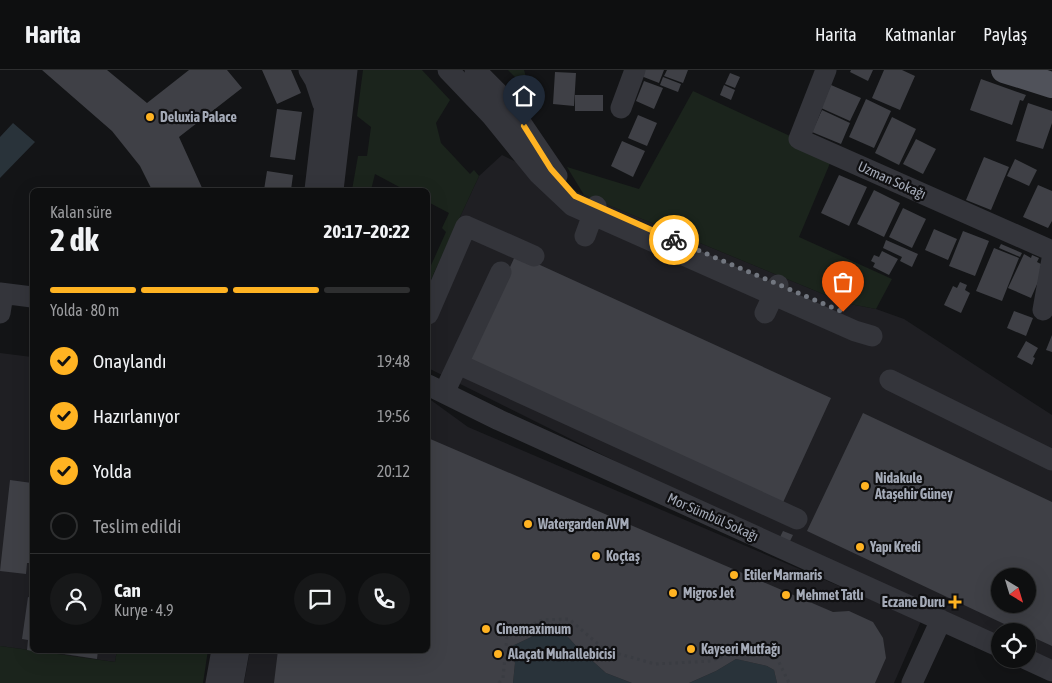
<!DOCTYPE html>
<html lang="tr">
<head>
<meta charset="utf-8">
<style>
	:root { --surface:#0e0f10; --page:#171819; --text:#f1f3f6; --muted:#9b9c9f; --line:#2e2f30; --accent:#ffb322 }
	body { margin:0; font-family:"Asap Condensed",sans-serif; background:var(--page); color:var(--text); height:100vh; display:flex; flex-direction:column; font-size:19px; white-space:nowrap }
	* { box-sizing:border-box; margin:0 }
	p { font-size:16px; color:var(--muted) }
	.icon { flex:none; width:28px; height:28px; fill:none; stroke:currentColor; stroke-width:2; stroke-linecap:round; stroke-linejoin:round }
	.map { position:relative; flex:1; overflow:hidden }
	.panel { position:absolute; left:30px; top:118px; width:400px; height:465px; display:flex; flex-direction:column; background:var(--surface); border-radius:8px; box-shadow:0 5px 20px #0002,0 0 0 1px var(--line) }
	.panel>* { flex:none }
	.needle { width:32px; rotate:142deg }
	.fabs { position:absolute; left:991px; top:498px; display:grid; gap:10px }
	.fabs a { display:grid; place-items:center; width:45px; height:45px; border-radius:50%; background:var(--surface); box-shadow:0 5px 20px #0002,0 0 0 1px var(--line); font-size:25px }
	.pin { position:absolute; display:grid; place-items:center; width:42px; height:42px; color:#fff; margin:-51px -21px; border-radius:50% 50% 50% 0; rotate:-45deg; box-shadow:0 0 5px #0007 }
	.pin .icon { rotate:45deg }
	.courier { position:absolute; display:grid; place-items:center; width:50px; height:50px; margin:-25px; border:4px solid #ffb322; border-radius:50%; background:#fff; color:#222; box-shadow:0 1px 6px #0007 }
	.headline em { font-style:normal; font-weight:700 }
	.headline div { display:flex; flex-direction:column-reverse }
	.headline { display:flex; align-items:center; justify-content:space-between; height:85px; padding:0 20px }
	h1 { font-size:32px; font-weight:700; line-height:38px }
	.bar { display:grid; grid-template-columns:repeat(4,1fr); gap:8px 5px; align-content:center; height:60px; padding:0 20px }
	.bar i { height:6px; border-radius:4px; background:var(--line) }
	.bar .selected { background:var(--accent) }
	.bar p { grid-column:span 4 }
	.line { display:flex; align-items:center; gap:12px; padding:0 20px; border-top:1px solid var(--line) }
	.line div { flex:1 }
	.round { display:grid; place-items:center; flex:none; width:52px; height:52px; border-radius:26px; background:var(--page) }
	ol { padding:0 20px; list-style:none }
	li { display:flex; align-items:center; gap:15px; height:55px }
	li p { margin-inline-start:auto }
	li .icon { padding:5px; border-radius:50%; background:var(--accent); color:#111; stroke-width:4 }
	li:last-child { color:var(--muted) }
	li i { width:28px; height:28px; border:2px solid var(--line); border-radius:50% }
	header { display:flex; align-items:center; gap:30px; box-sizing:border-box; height:70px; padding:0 25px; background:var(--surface); border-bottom:1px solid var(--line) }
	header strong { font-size:24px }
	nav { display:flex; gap:28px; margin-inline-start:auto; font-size:18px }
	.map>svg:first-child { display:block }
	.built { fill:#1f1f23; fill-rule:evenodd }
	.green { fill:#1b241c }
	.water { fill:#29333a }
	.building { fill:#3f4046; fill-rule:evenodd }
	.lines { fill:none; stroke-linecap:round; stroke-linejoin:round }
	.path { stroke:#3a3c42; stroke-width:3; stroke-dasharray:2.5 4; stroke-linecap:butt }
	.minor { stroke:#34353b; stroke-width:21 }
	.major { stroke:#50525a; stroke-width:26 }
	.done { stroke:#71767f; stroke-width:5; stroke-dasharray:0 9 }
	.route { stroke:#ffb322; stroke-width:6 }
	.poi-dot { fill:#ffb322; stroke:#0f0f11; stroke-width:2 }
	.labels { text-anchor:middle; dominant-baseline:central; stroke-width:4.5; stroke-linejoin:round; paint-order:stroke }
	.poi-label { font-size:14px; font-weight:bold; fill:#a4aab7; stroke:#0f0f11; text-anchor:start }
	.street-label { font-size:14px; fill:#a4aab7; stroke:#0f0f11 }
</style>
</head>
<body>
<header>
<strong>Harita</strong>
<nav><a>Harita</a><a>Katmanlar</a><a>Paylaş</a></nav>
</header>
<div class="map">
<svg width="1052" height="613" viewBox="0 0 1052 613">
	<rect width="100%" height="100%" fill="#131416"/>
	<path class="built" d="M502 85 584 125 845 233 876 239 904 249 1052 345V590L1028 579V561H1000V567L669 418 428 298V216L479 106ZM1000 506H1028V534H1000Z
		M0 283 32 287V580H117L115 592 0 576Z
		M428 328 468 357 921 551 894 613H244L250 580H428Z"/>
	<path class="green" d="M363 0H422L450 30 436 53 441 73 470 104 474 100 479 106 428 216V202L446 162 442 158 449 143 428 132V120H405L375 104 371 120H352L358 86H367L371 57 357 46Z
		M508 0H524L528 14 516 8Z
		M693 21 833 86 799 167 892 209 876 239 845 233 584 125 567 97 639 119Z
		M0 576 115 592 117 580H208L203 613H0Z"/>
	<path class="water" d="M13 53 35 72 0 108V67Z
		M557 555 578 578 606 603 632 613H513L515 593 510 577Z
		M736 589 767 596 774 600 777 613H689L716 601Z"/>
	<path class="building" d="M42 0H107L147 33 189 0H227L242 18 179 67 203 120H152L140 96 112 61Z
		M262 0H291L301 23 277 34Z
		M637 0H664L659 13 636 4Z
		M667 0H688L683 13 664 6Z
		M851 0H873L868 11 850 2Z
		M884 0H902L915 6 900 40 872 28Z
		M555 2 576 3 574 36 553 34Z
		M730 3 740 7 735 18 725 14Z
		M663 7 681 14 678 22 660 15Z
		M981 9 1026 25 1023 31 1020 30 1012 55 970 40Z
		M644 11 663 18 654 39 636 31Z
		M724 15 735 20 731 30 720 25Z
		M831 15 861 28 850 51 821 38Z
		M575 25H603V41H575Z
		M866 29 891 41 874 78 849 67Z
		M1028 33 1052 41V53L1043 79 1016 71Z
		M277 39 302 42 295 90 270 87Z
		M822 40 850 53 841 74 812 62Z
		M638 45 657 53 647 76 628 68Z
		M892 47 916 59 899 95 875 83Z
		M916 69 936 79 923 104 903 94Z
		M622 71 645 81 633 107 611 96Z
		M984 87 1009 97 991 140 966 130Z
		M1015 89 1037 100 1029 116 1007 106Z
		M267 101 293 105 291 120H264Z
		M839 105 867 117 849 156 821 143Z
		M1038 115 1052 121V151L1048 158 1023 147Z
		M874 120 900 133 884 167 857 154Z
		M903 138 926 149 912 178 889 167Z
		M934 159 957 169 948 190 925 180Z
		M963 161 989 171 975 206 949 196Z
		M886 170 918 184 912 197 900 191 902 187 883 178Z
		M1001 174 1022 183 1020 187 999 178Z
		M994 178 1019 188 1002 231 976 221Z
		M882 181 898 189 889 205 873 197 875 193 871 191 874 185 879 187Z
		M516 184 831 328 780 439 465 295Z
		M1024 184 1031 188 1032 185 1039 188 1037 192 1045 196 1031 228 1008 218Z
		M960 212 967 215 965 220 970 223 961 243 944 235 953 216 957 218Z
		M1014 241 1033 248 1026 266 1007 258Z
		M1052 265V282L1046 280Z
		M1026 271 1038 278 1033 287 1035 288 1032 295 1017 287Z
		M863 343 1052 432V576L1028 565V561H1019L807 461ZM1000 506H1028V534H1000Z
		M428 368 833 542 849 541 873 552 883 568 886 588 875 613H777L774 600 767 596 736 589 716 601 689 613H632L606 603 578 578 557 555 510 577 515 593 513 613H274L278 580H428Z
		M10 410 32 413V493H27L26 504 0 501Z
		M783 461 793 465 790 471 780 467Z
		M28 527 32 528V581L27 580 28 570 22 569Z
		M38 580H98L97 589Z"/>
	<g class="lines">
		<path class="path" d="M499 613 503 608 507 566 542 550 569 549 605 580 655 594 712 591 744 578 777 588 789 613"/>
		<path class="minor" d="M309 0 315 10 323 34
			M448 0 491 45 538 103 573 136 855 261 872 266
			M475 0 506 31 557 106
			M826 0 799 69 1052 181
			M621 38 635 0
			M315 120 329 0
			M333 120 347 0
			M585 166 596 136
			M0 223 32 227
			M1043 240 1052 189
			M0 243 3 224
			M765 243 778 215
			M428 244 466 156 534 186
			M458 294 797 449
			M890 310 1052 390
			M428 315 499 350 1000 577
			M444 323 501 202
			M1026 589 1052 601
			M216 613 222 580
			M233 613 239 580
			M912 613 941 550"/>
		<path class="major" d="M1004 0 1052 15"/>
	</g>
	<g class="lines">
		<path class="done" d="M674 170 843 242"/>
		<path class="route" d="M524 56 551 99 575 126 674 170"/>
	</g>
	<g class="poi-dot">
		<circle cx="150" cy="47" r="5"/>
		<circle cx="865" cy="416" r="5"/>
		<circle cx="528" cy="454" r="5"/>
		<circle cx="860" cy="477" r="5"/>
		<circle cx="596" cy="486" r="5"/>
		<circle cx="734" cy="505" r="5"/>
		<circle cx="673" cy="523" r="5"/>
		<circle cx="786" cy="525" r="5"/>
		<path d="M952.5 524.5h5v5h5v5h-5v5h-5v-5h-5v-5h5z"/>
		<circle cx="486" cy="559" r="5"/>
		<circle cx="691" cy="579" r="5"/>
		<circle cx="498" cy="584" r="5"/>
	</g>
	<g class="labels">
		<g class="poi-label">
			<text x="160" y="47">Deluxia Palace</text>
			<text x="875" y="408">Nidakule<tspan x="875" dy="16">Ataşehir Güney</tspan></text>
			<text x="538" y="454">Watergarden AVM</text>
			<text x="870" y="477">Yapı Kredi</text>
			<text x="606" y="486">Koçtaş</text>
			<text x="744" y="505">Etiler Marmaris</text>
			<text x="683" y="523">Migros Jet</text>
			<text x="796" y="525">Mehmet Tatlı</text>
			<text x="945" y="532" text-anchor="end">Eczane Duru</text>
			<text x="496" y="559">Cinemaximum</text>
			<text x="701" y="579">Kayseri Mutfağı</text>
			<text x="508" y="584">Alaçatı Muhallebicisi</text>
		</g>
		<g class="street-label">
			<text transform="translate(892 110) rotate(24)">Uzman Sokağı</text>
			<text transform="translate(713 447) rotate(24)">Mor Sümbül Sokağı</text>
		</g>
	</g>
</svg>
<div class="fabs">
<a><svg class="needle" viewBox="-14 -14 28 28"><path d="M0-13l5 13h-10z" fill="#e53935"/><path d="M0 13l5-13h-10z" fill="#9b9c9f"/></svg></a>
<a><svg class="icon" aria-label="locate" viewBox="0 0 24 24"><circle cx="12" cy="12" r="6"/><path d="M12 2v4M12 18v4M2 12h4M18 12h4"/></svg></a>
</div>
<div class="pin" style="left:843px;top:242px;background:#ea580c"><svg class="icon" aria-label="bag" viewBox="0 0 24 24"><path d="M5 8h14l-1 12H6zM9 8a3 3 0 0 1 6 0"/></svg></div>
<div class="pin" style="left:524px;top:56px;background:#1f2937"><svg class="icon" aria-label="home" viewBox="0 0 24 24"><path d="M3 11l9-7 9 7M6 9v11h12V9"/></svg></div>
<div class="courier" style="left:674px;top:170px"><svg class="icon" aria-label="bike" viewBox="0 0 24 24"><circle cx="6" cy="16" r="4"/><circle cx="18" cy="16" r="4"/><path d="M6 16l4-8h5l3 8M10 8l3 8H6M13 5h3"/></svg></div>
<section class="panel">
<div class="headline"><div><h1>2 dk</h1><p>Kalan süre</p></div><em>20:17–20:22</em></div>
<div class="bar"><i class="selected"></i><i class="selected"></i><i class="selected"></i><i></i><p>Yolda · 80 m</p></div>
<ol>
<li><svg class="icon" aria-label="check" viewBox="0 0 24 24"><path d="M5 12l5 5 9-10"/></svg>Onaylandı<p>19:48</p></li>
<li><svg class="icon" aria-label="check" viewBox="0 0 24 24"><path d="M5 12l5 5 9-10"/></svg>Hazırlanıyor<p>19:56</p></li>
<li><svg class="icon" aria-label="check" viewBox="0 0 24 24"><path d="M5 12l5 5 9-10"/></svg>Yolda<p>20:12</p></li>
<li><i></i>Teslim edildi</li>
</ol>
<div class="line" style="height:90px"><a class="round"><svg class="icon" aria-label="person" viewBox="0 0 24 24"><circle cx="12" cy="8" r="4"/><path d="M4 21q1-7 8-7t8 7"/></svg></a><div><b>Can</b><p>Kurye · 4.9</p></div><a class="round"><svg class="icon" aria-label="chat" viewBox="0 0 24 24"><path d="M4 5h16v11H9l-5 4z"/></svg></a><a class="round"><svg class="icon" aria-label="phone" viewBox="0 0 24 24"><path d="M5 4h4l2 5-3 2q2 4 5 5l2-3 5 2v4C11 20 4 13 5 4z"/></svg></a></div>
</section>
</div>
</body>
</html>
